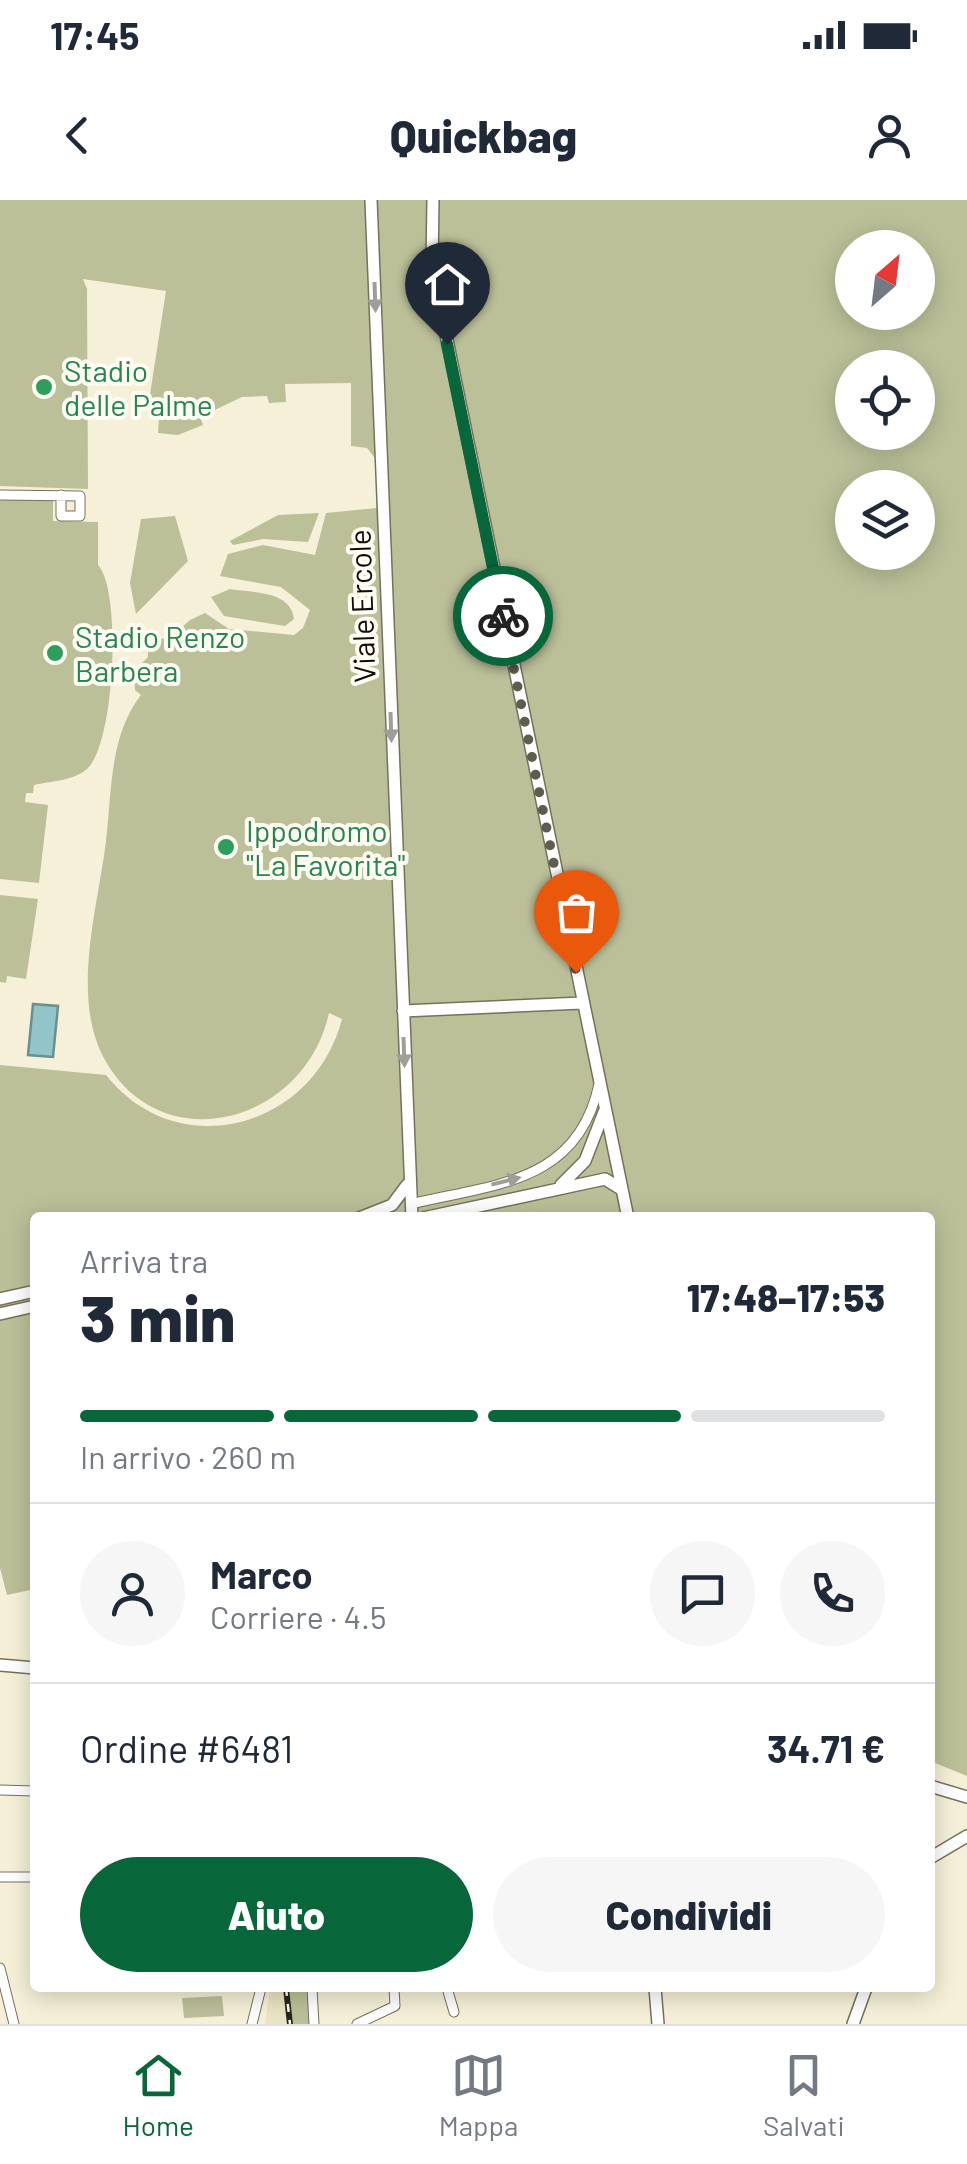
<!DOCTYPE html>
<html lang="it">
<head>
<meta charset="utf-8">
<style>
	:root { --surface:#fff; --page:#f6f6f7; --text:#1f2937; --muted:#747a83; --line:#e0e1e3; --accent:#07673b }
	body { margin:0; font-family:Barlow,sans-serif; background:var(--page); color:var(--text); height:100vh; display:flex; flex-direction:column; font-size:38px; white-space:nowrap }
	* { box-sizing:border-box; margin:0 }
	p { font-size:32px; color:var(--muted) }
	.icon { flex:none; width:55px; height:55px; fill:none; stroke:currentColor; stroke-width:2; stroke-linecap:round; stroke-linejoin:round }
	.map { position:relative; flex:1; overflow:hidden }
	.sheet { position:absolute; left:30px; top:1012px; width:905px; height:780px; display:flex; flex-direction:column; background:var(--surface); border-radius:10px; box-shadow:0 5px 25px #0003 }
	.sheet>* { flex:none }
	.needle { width:65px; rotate:28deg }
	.tools { position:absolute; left:835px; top:30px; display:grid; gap:20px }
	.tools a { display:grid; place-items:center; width:100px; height:100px; border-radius:50%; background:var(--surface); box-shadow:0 5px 25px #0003; font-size:50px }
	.pin { position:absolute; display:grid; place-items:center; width:85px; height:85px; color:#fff; margin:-102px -42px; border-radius:50% 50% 50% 0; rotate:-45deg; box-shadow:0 0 10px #0007 }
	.pin .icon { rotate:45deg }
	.courier { position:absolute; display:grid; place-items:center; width:100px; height:100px; margin:-50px; border:8px solid #07673b; border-radius:50%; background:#fff; color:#222; box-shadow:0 2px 12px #0007 }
	.summary em { font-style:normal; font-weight:800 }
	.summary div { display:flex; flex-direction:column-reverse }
	.summary { display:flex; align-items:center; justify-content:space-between; height:170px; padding:0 50px }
	h1 { font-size:65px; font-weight:800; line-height:75px }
	.bar { display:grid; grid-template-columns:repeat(4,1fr); gap:15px 10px; align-content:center; height:120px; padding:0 50px }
	.bar i { height:12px; border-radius:8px; background:var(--line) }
	.bar .current { background:var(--accent) }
	.bar p { grid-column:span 4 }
	.line { display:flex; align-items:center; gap:25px; padding:0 50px; border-top:2px solid var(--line) }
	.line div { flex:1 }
	.round { display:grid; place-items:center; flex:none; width:105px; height:105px; border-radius:52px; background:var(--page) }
	.button { display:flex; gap:20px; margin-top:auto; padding:20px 50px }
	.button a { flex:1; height:115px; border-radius:60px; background:var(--accent); color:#fff; font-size:40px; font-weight:800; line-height:115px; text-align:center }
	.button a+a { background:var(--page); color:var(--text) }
	.status { display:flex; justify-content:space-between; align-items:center; height:70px; padding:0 50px; background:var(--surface); direction:ltr }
	.status svg { height:28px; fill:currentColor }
	header { display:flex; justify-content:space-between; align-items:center; height:130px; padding:0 50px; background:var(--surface); font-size:45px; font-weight:800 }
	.menu { display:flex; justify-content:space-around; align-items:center; height:140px; border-top:2px solid var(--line); background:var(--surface); font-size:28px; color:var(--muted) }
	.menu a { display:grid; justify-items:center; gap:5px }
	.menu .current { color:var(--accent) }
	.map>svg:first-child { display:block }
	.built { fill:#eae3c4 }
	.green { fill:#bbc099; fill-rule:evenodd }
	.water { fill:#92c5ca; stroke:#6b8e8f; stroke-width:2.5 }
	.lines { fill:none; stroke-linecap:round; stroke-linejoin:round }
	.street-casing { stroke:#76715c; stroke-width:11 }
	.secondary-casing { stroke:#76715c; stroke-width:14 }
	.street { stroke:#fff; stroke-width:9 }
	.secondary { stroke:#fff; stroke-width:11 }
	.rail-casing { stroke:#26241b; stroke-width:6 }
	.rail { stroke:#fffdf3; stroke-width:2.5; stroke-dasharray:8; stroke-linecap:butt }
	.oneway { fill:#9f9e9b }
	.done { stroke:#605c4f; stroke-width:10; stroke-dasharray:0 18 }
	.route { stroke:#07673b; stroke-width:12 }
	.leisure-dot { fill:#2e9e5b; stroke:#fffdf3; stroke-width:4 }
	.labels { text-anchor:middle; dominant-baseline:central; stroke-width:8; stroke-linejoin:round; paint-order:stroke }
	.leisure-label { font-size:30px; fill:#27864d; stroke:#fffdf3; text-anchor:start }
	.street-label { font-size:30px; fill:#0f0d06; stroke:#fffdf3 }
</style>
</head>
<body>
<div class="status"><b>17:45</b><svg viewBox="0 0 49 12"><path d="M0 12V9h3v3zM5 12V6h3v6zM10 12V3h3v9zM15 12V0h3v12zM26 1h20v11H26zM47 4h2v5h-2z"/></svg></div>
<header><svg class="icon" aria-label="back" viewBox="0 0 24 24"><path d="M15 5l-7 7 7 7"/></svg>Quickbag<svg class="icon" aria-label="person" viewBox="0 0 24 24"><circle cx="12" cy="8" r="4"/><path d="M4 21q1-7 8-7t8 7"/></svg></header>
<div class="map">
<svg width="967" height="1824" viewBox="0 0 967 1824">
	<rect width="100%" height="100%" fill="#f5f0d7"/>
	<path class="built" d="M270 1788H289L293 1824H265Z"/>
	<path class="green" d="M0 0H967V1576L930 1561V1018H35V1389L7 1395 0 1368V865L106 875C178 966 314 928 342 819L329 813C305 923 162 962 105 860 70 798 98 707 106 641 112 592 109 536 141 495L135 490 134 471 148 457V443L153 438 169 439 190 420 205 413 229 429 294 435 303 428 310 410 281 387 220 376 228 354 263 345 315 355 326 313 377 308 375 258 367 248 351 246V183L285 184 286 202 269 203 267 196 242 197 200 217 203 225 178 235 158 233 159 219 147 214 166 91 83 79 87 89 88 289 0 286ZM852 48H918V112H852ZM852 168H918V232H852ZM852 288H918V352H852Z
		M0 300H53V321L98 322V365C122 390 115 544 87 569 73 581 51 581 34 585L33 593H26L25 602 48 605 39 683 0 679Z
		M319 313 308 342 263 339 233 345 230 341 278 315Z
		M175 316 188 361 136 414 130 383 141 319Z
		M230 389C252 393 291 390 294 419L285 426 224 416 211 397Z
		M0 695 38 699 26 779 7 776 6 783 0 782Z
		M289 1788H308L310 1824H293Z
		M222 1796 224 1816 184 1818 182 1798Z"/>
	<path class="water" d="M33 804 58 806 53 857 28 855Z"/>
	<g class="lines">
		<defs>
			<path id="street" d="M0 295 80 296V316H61V295
				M411 1004C493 984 578 984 599 884
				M0 1590 35 1591
				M0 1677H35
				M0 1768 14 1824
				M312 1788 314 1824
				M447 1788 454 1812
				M252 1824 261 1788
				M357 1824 395 1806 394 1788"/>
			<path id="secondary" d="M371 0 412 1018
				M433 0 432 67 628 1018
				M403 811 582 803
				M561 985 585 961 604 912
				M359 1018 392 1005 407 985
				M423 1018 605 979 621 989
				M0 1099 35 1091
				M0 1114 35 1106
				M0 1465 35 1468
				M930 1586 967 1597
				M930 1658 967 1636
				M655 1788 658 1824
				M853 1824 866 1788"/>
		</defs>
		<use href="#street" class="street-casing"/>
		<use href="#secondary" class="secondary-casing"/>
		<use href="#street" class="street"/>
		<use href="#secondary" class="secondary"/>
		<defs>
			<path id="rail" d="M286 1788 290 1824"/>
		</defs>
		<use href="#rail" class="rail-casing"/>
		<use href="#rail" class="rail"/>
	</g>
	<defs><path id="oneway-solid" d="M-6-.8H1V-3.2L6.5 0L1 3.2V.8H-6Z" transform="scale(2.5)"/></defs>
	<g class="oneway">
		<use href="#oneway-solid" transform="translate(375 97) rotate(88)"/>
		<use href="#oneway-solid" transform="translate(391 527) rotate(88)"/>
		<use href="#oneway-solid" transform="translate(404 852) rotate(88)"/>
		<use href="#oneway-solid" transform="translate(506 981) rotate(-14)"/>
	</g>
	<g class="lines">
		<path class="done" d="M503 416 576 772"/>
		<path class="route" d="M447 144 503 416"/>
	</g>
	<g class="leisure-dot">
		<circle cx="44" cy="187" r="10"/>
		<circle cx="55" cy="453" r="10"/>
		<circle cx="226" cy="647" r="10"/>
	</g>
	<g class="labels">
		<g class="leisure-label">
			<text x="64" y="170">Stadio<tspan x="64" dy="34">delle Palme</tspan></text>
			<text x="75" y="436">Stadio Renzo<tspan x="75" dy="34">Barbera</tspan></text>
			<text x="246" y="630">Ippodromo<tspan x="246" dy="34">"La Favorita"</tspan></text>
		</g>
		<g class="street-label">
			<text transform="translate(361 406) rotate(-92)">Viale Ercole</text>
		</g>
	</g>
</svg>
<div class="tools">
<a><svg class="needle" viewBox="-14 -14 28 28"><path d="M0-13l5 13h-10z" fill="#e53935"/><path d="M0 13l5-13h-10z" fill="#747a83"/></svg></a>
<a><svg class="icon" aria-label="locate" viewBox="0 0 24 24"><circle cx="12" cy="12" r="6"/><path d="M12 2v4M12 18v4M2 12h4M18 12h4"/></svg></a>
<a><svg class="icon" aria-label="layers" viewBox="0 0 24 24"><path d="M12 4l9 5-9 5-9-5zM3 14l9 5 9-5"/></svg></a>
</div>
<div class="pin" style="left:576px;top:772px;background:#ea580c"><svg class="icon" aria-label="bag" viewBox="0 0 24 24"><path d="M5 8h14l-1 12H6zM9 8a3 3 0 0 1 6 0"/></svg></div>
<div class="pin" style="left:447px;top:144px;background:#1f2937"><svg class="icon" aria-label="home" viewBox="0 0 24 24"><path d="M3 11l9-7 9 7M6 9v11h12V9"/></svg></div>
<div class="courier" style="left:503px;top:416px"><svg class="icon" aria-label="bike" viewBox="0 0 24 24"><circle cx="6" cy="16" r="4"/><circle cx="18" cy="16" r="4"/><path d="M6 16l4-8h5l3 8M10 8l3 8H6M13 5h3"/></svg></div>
<section class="sheet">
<div class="summary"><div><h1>3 min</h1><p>Arriva tra</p></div><em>17:48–17:53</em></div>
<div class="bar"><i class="current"></i><i class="current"></i><i class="current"></i><i></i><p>In arrivo · 260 m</p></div>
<div class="line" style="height:180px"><a class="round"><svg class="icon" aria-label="person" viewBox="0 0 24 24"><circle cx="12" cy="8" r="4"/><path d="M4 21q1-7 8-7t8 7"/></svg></a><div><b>Marco</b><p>Corriere · 4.5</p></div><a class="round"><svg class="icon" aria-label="chat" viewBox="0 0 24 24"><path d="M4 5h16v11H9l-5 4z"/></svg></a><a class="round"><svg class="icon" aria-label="phone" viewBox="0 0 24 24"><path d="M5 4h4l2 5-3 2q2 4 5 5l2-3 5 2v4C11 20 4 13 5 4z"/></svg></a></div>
<div class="line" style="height:130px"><div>Ordine #6481</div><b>34.71 €</b></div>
<div class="button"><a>Aiuto</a><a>Condividi</a></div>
</section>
</div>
<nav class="menu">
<a class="current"><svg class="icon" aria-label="home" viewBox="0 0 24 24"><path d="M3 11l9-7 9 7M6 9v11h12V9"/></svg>Home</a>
<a><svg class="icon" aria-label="map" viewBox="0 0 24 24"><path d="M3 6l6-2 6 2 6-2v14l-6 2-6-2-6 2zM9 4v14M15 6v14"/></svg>Mappa</a>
<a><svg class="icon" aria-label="saved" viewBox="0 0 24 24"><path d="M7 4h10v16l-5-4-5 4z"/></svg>Salvati</a>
</nav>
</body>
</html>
